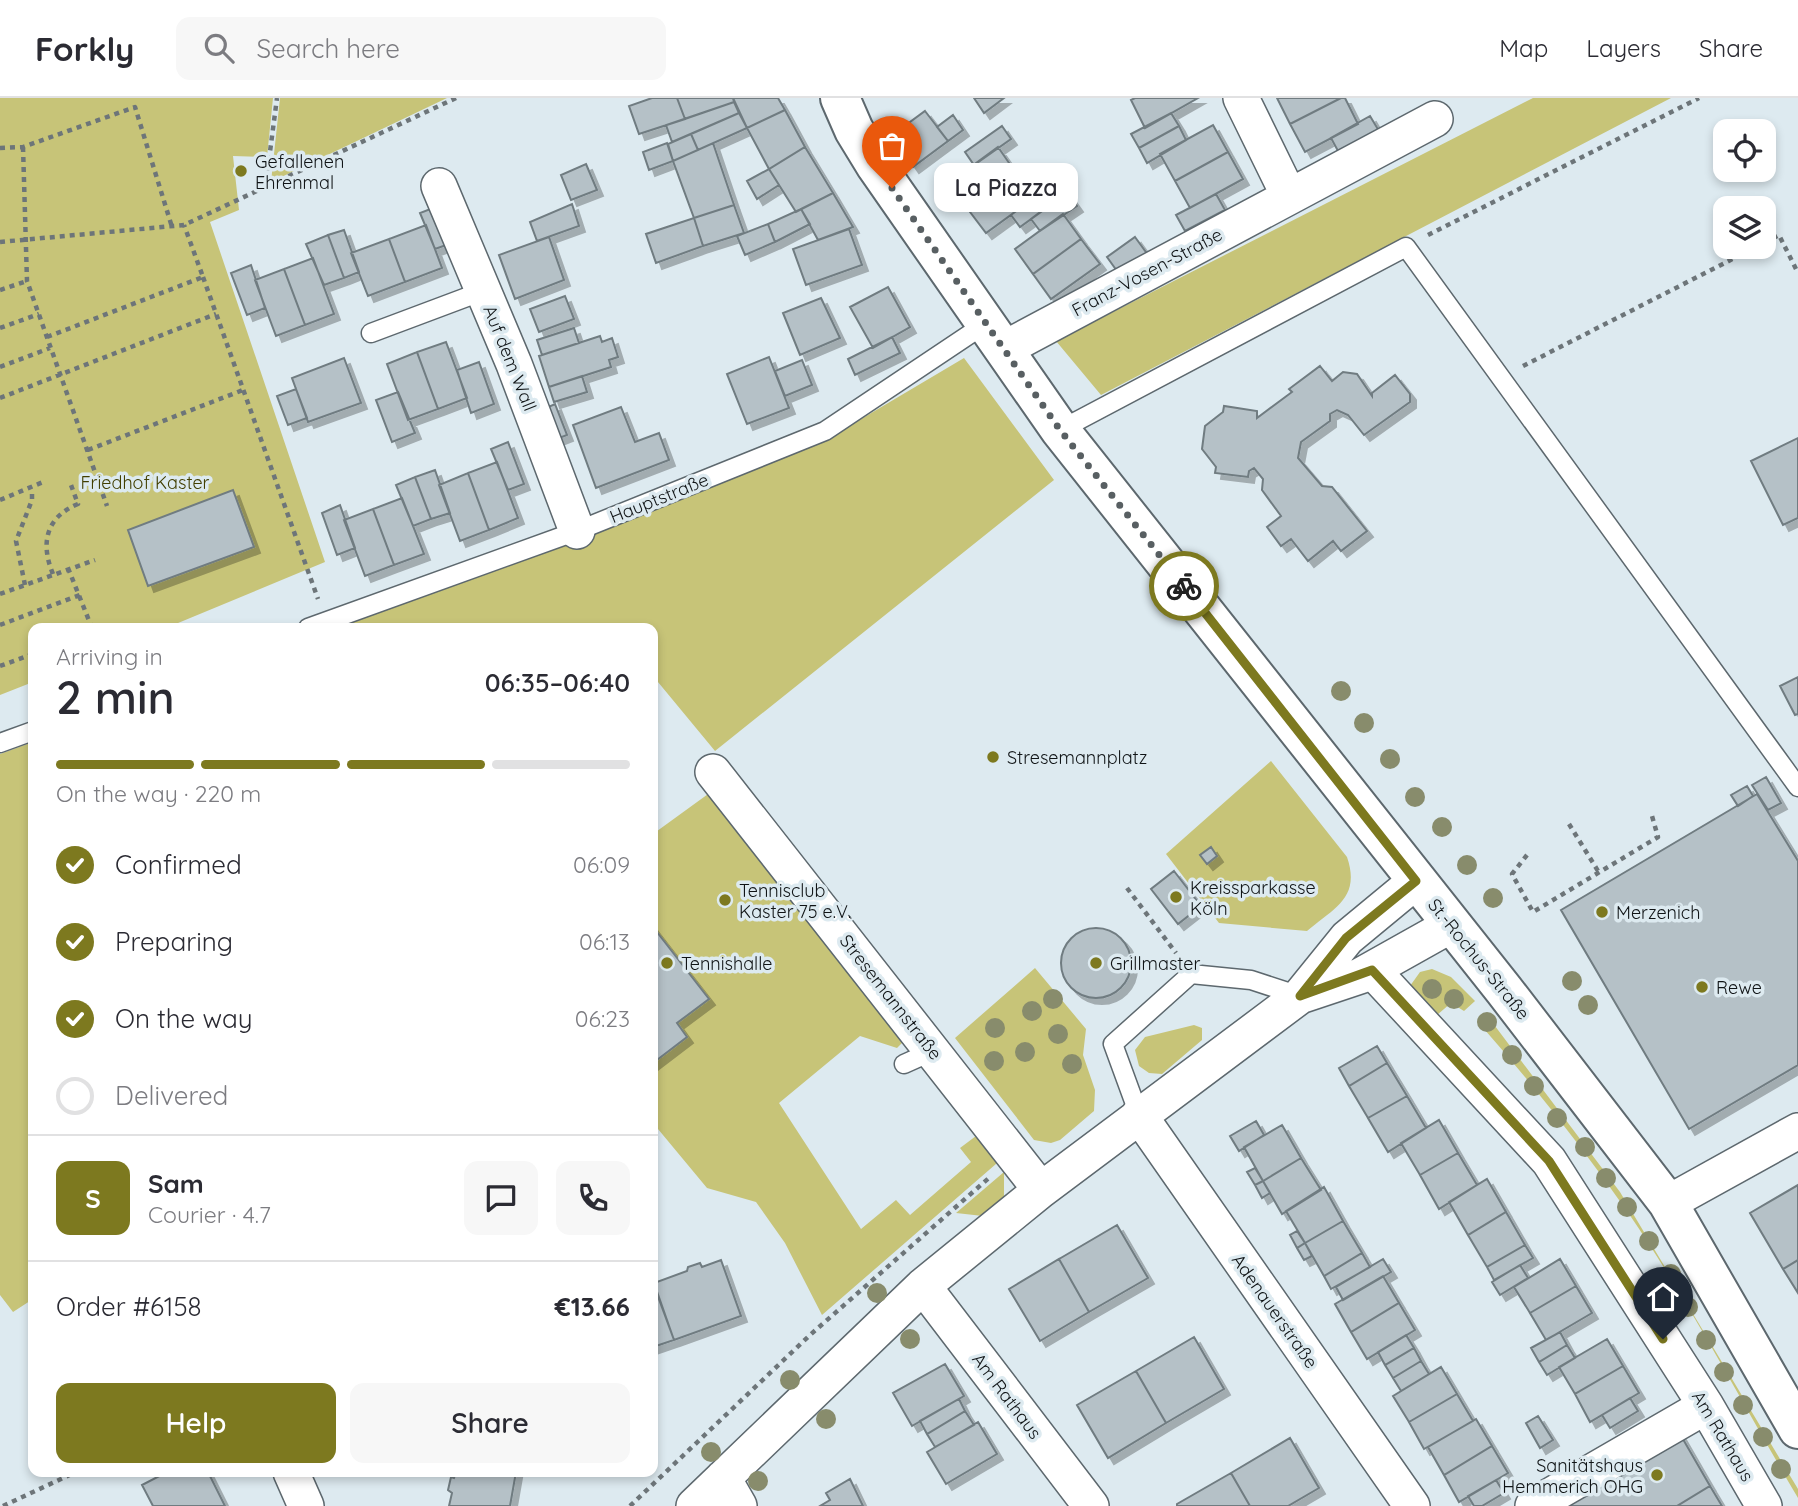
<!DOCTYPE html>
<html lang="en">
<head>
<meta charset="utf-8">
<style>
	:root { --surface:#fff; --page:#f7f7f7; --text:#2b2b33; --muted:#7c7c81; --line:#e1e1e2; --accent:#7d791f }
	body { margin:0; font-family:Quicksand,sans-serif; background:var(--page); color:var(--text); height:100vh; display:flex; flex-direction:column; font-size:26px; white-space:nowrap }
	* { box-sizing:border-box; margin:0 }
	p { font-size:23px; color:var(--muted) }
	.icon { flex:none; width:38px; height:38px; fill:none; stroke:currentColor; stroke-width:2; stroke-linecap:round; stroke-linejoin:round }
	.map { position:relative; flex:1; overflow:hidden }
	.details { position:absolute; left:28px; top:525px; width:630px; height:854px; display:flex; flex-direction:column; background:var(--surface); border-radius:14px; box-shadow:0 4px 10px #0003 }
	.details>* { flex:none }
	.fabs { position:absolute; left:1713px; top:21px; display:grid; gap:14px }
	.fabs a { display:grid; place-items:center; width:63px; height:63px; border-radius:14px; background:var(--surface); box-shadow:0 4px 10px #0003; font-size:35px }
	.pin { position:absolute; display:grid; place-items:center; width:60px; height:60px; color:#fff; margin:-72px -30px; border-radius:50% 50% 50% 0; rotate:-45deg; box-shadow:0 0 7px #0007 }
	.pin .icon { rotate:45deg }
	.courier { position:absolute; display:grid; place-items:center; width:70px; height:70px; margin:-35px; border:5px solid #7d791f; border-radius:50%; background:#fff; color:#222; box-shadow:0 2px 9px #0007 }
	.bubble { position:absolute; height:49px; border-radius:14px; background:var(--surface); box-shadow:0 4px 10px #0003; font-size:23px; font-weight:600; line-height:49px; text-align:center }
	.head em { font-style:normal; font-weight:600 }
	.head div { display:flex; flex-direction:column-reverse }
	.head { display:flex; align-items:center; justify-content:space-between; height:119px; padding:0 28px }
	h1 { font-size:46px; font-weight:600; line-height:52px }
	.bar { display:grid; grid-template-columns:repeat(4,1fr); gap:10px 7px; align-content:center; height:84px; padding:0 28px }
	.bar i { height:9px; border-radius:5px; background:var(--line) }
	.bar .active { background:var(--accent) }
	.bar p { grid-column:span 4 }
	.line { display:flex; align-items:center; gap:18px; padding:0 28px; border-top:2px solid var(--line) }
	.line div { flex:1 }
	.round { display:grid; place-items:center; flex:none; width:74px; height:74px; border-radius:14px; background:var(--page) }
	ol { padding:0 28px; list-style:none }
	li { display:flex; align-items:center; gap:21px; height:77px }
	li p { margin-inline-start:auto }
	li .icon { padding:7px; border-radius:50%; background:var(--accent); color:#fff; stroke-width:4 }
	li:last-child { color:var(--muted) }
	li i { width:38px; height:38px; border:4px solid var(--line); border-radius:50% }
	.button { display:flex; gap:14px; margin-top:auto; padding:14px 28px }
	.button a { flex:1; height:80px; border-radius:14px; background:var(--accent); color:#fff; font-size:28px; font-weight:600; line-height:80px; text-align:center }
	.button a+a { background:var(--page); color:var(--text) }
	header { display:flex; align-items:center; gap:42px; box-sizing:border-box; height:98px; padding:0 35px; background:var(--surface); border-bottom:2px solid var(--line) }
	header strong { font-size:33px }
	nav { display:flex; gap:38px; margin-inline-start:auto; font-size:24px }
	.search { width:490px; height:63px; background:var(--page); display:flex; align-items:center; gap:18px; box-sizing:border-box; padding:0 24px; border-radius:14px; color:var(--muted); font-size:26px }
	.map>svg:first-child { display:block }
	.green { fill:#c7c478 }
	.building { fill:#b5c1c7; stroke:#707c81; stroke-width:2; filter:url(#shadow) }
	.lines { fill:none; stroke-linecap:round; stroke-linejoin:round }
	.lane-casing { stroke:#5d686e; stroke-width:21 }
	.street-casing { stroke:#5d686e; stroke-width:38 }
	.secondary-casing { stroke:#5d686e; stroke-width:42 }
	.path { stroke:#6d7579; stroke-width:4.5; stroke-dasharray:5 5; stroke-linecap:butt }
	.lane { stroke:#fff; stroke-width:18 }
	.street { stroke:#fff; stroke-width:35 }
	.secondary { stroke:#fff; stroke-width:38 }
	.tree { fill:#888c6c }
	.done { stroke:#585f62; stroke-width:7; stroke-dasharray:0 12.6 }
	.route { stroke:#7d791f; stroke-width:9 }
	.poi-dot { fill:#7d791f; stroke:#ddeaf0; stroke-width:2.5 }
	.labels { text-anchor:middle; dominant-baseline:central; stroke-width:7; stroke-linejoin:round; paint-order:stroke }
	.poi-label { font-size:18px; fill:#101416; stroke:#ddeaf0; text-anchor:start }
	.street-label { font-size:18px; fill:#101416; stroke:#ddeaf0 }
	.park-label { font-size:18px; fill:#423f00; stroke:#ddeaf0 }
</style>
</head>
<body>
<header>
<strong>Forkly</strong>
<div class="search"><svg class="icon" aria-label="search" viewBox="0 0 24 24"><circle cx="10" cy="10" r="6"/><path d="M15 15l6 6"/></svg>Search here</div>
<nav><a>Map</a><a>Layers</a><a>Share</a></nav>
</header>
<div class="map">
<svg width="1798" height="1408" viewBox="0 0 1798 1408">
	<defs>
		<filter id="shadow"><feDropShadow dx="6" dy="6" stdDeviation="0" flood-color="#0004"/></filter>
	</defs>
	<rect width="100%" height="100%" fill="#ddeaf0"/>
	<path class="green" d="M0 0H273L267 59 233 58 239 112 210 124 325 464 166 530H33V584L0 597Z
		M280 0H447L271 84Z
		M1533 0H1671L1101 297 1056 243Z
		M964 260 1054 382 715 653 653 578V530H332L824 343Z
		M33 644V1201L13 1214 0 1197V656Z
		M1271 663 1347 759C1361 800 1334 810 1307 833L1219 825 1166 756Z
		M715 691 905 942 897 950 860 938 779 1005 861 1131 896 1102 910 1117 971 1064 960 1050 980 1035 1004 1059 822 1217 785 1145 756 1104 707 1090 653 1025V736Z
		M1035 870 1086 931 1083 957 1095 992 1094 1013 1060 1042 1051 1045 1034 1042 955 940Z
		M1432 871 1451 879 1475 903 1464 913 1451 905 1437 917 1410 888 1420 874Z
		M1486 916 1620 1094 1798 1391V1400C1742 1305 1691 1207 1629 1116 1582 1049 1532 985 1478 924Z
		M1194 927 1202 930V942L1162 976 1149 975 1139 968 1135 952 1145 939Z
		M1004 1074V1099L992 1119 956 1115Z"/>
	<path class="building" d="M652 0H677L685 21 639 36 629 8Z
		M677 0H733L734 4 685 21Z
		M733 0H778L785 12 747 30Z
		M974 0H1004L984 15Z
		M1135 0H1198L1145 30 1131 2Z
		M1277 0H1341L1290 26Z
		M1341 0H1345L1358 26 1305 54 1290 26Z
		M734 4 739 15 672 44 666 27Z
		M785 12 805 49 769 71 747 30Z
		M925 13 948 43 913 69 891 38Z
		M739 15 747 30 698 52 691 36Z
		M1171 15 1179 28 1139 50 1131 36Z
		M953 17 963 32 948 43 937 29Z
		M1370 18 1379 33 1338 53 1331 40Z
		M1213 27 1228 54 1175 83 1160 56Z
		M1002 28 1011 41 974 67 965 54Z
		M1179 28 1186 42 1147 65 1139 50Z
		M691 36 698 52 673 63 668 46Z
		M667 45 673 63 649 72 643 54Z
		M713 45 734 107 694 120 673 63Z
		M805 49 833 95 796 114 769 71Z
		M998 49 1016 75 967 110 949 85Z
		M1228 54 1243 81 1190 110 1175 83Z
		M586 66 597 92 571 102 561 77Z
		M769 71 779 87 757 101 747 83Z
		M1016 75 1034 100 986 135 967 110Z
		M1046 89 1056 103 1020 129 1011 117Z
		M1067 94 1077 108 1040 133 1031 121Z
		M833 95 853 129 818 142 801 111Z
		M1216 96 1225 112 1185 133 1176 117Z
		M572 106 579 128 537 143 530 124Z
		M734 107 744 135 703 148 694 120Z
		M438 108 452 145 435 151 420 115Z
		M801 111 810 126 775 144 768 126Z
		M1063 116 1081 141 1033 176 1015 151Z
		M694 120 703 148 656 165 646 136Z
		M768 126 775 144 745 157 737 138Z
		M426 127 442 170 405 184 389 141Z
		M849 131 862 167 806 187 793 151Z
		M344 132 359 174 344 180 328 137Z
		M328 137 344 180 324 187 306 146Z
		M549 139 564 182 515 201 499 157Z
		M1135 139 1148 157 1117 173 1107 159Z
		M389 141 405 184 368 198 351 155Z
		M1081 141 1100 166 1051 201 1033 176Z
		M313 160 334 216 305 227 284 171Z
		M251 167 265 210 247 217 231 175Z
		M284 171 305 227 276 238 255 182Z
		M888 189 910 229 873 250 850 209Z
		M565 198 574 221 539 234 530 211Z
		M821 200 840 240 800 257 783 215Z
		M574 230 579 245 542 257 537 242Z
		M600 238 602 244 612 240 618 259 609 262 611 269 549 289 539 258Z
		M892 239 900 255 855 277 848 261Z
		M446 244 467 300 438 311 417 254Z
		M417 254 438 311 408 322 387 266Z
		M769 259 789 310 747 326 727 276Z
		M344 260 361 305 308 324 292 280Z
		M802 262 812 287 785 298 775 273Z
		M479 264 494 306 471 315 457 272Z
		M1320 268 1332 283 1343 274 1357 276 1372 298V295L1395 277 1410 296V304L1364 337 1348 317 1337 312 1330 316V323L1301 344 1298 360 1322 388 1332 389 1367 433 1341 453 1333 443 1308 463 1291 441 1281 448 1267 429 1281 418 1262 392 1263 381 1254 370 1249 373 1248 379 1215 375 1216 369 1202 351 1205 328 1223 314 1224 308 1257 313V320L1292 294 1289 291Z
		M582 278 587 294 554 304 549 289Z
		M296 291 307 320 288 327 277 298Z
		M398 294 415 335 392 344 376 302Z
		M555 306 567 337 549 344 537 314Z
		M621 309 635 344 659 335 669 362 596 390 573 327Z
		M1798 340V420L1783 427 1751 363Z
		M508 344 524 386 508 392 491 351Z
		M497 364 518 420 489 432 468 375Z
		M435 372 450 415 431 421 415 379Z
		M468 375 489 432 460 443 439 387Z
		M415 379 431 421 413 428 396 387Z
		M233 392 254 449 148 488 128 432Z
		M402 400 424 456 394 467 373 411Z
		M340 407 355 450 337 457 322 415Z
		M373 411 394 467 365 478 344 422Z
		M1798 579V616L1795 617 1780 588Z
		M1766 679 1781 705 1768 712 1752 687Z
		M1747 688 1753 698 1738 708 1731 697Z
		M1757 696 1798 763V967L1689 1031 1561 812Z
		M1211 749 1217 758 1207 766 1200 757Z
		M1174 773 1201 808 1178 826 1151 791Z
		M653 829 709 901 677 925 687 939 653 965Z
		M1061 865a35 35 0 1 1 70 0a35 35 0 1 1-70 0Z
		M1377 948 1387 965 1349 988 1339 970Z
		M1387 965 1407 998 1368 1020 1349 988Z
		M1407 998 1426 1030 1388 1054 1368 1020Z
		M1439 1022 1458 1055 1420 1077 1401 1045Z
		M1256 1023 1264 1037 1239 1053 1230 1038Z
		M1282 1027 1301 1060 1263 1083 1244 1049Z
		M1458 1055 1477 1087 1439 1111 1420 1077Z
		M1301 1060 1321 1092 1282 1116 1263 1083Z
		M1255 1070 1263 1083 1255 1087 1247 1074Z
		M1487 1081 1506 1114 1468 1137 1449 1104Z
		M1263 1083 1270 1095 1262 1100 1255 1087Z
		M1798 1087V1162L1783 1171 1750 1115Z
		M1324 1089 1343 1123 1305 1145 1286 1113Z
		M1506 1114 1525 1147 1487 1169 1468 1137Z
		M1343 1123 1362 1155 1324 1178 1305 1145Z
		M1117 1127 1148 1180 1089 1214 1059 1161Z
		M1297 1133 1305 1145 1297 1150 1290 1137Z
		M1305 1145 1312 1158 1304 1162 1297 1150Z
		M1525 1147 1533 1160 1494 1182 1487 1169Z
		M1362 1155 1370 1169 1331 1191 1324 1178Z
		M1059 1161 1089 1214 1040 1243 1009 1191Z
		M1383 1161 1391 1174 1343 1202 1336 1189Z
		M1560 1161 1576 1188 1530 1215 1514 1189Z
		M721 1162 741 1218 674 1242 654 1185 687 1173 688 1169 700 1165 702 1169Z
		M1798 1162V1195L1783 1171Z
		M1520 1167 1528 1180 1500 1197 1492 1184Z
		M1383 1178 1399 1205 1351 1234 1335 1206Z
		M653 1185 674 1242 653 1249Z
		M1576 1188 1592 1215 1546 1242 1530 1215Z
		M1399 1205 1415 1232 1367 1261 1351 1234Z
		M1560 1234 1567 1247 1539 1264 1531 1250Z
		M1406 1237 1414 1250 1385 1267 1378 1254Z
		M1194 1239 1224 1291 1166 1325 1136 1273Z
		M1607 1241 1623 1268 1575 1296 1559 1269Z
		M1567 1247 1575 1260 1547 1277 1539 1264Z
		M1414 1250 1421 1263 1393 1280 1385 1267Z
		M1421 1263 1429 1276 1401 1293 1393 1280Z
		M945 1266 964 1298 912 1328 893 1295Z
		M1623 1268 1639 1295 1590 1324 1575 1296Z
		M1441 1269 1457 1296 1409 1324 1393 1298Z
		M1136 1273 1166 1325 1108 1360 1077 1307Z
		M1457 1296 1473 1323 1424 1351 1409 1324Z
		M1630 1300 1638 1313 1610 1330 1602 1317Z
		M959 1301 965 1313 927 1336 920 1323Z
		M965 1313 974 1327 935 1349 927 1336Z
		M1538 1318 1553 1342 1540 1350 1526 1325Z
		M1476 1321 1492 1348 1444 1377 1428 1349Z
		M978 1324 997 1356 946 1386 927 1354Z
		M1680 1336 1710 1388 1677 1408H1558Z
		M1290 1340 1319 1390 1288 1408H1250L1231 1375Z
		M1492 1348 1508 1375 1459 1404 1444 1377Z
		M167 1374H208L225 1408H153L142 1387Z
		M456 1374H516L510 1408H449L452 1395 448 1392 451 1379 454 1380Z
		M1231 1375 1250 1408H1177V1406Z
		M850 1381 863 1408H820L830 1402 826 1395Z
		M1496 1382 1504 1395 1482 1408H1474L1468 1398Z
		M1710 1388 1722 1408H1677Z"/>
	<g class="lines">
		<defs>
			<path id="lane" d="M371 235 483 193
				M1060 332 1406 149 1798 689
				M308 530 577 433 825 333 988 224
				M0 645 33 633
				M904 966 933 953
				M1139 1017 1113 946 1191 876 1251 882 1300 898"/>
			<path id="street" d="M1241 0 1289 98
				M439 88 514 266 577 433
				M1004 251 1435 21
				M713 674 1041 1092
				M1372 872 1549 1063 1706 1308 1764 1408
				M1300 898 1360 878 1451 827
				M1139 1017 1412 1408
				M1668 1105 1798 1033
				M923 1188 1091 1408
				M291 1374 306 1408
				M723 1380 739 1408
				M694 1408 923 1188 1041 1092 1300 898 1347 840 1416 783
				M1533 1408 1706 1308"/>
			<path id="secondary" d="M840 0 854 32 876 68 1060 332 1504 892 1668 1105 1798 1331"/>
		</defs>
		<use href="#lane" class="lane-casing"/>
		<use href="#street" class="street-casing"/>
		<use href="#secondary" class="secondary-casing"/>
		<path class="path" d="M23 49 27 183 107 408
			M0 50 23 49 135 9 172 129
			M265 92 277 0
			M1428 137 1699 0
			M0 144 184 127 456 0
			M1764 145 1779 137 1798 175
			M203 179 318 501
			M0 192 27 183
			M0 230 39 216
			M47 239 203 179 184 127
			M1523 268 1756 149
			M0 269 50 250
			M0 300 216 216
			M88 352 243 292
			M0 402 43 384
			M68 470 92 530
			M53 476C40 445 46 419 78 406L71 387
			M25 487 16 443 32 402V391
			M0 496 95 462
			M0 527 80 497
			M0 568 33 556
			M1569 726 1598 773
			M1527 757 1512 776 1533 814 1658 739 1652 718
			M1127 790 1176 855
			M3 1408 76 1374
			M630 1408 810 1237 990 1079"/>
		<use href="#lane" class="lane"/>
		<use href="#street" class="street"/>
		<use href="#secondary" class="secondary"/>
	</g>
	<g class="tree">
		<circle cx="1341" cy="593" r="10"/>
		<circle cx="1364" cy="625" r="10"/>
		<circle cx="1390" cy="661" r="10"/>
		<circle cx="1415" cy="699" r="10"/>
		<circle cx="1442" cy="729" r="10"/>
		<circle cx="1467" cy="767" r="10"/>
		<circle cx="1493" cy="800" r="10"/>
		<circle cx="1572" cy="883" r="10"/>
		<circle cx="1432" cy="891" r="10"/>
		<circle cx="1053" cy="901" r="10"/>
		<circle cx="1454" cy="901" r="10"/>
		<circle cx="1588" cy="907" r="10"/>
		<circle cx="1032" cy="913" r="10"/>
		<circle cx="1487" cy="924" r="10"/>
		<circle cx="995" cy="930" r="10"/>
		<circle cx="1058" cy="936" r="10"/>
		<circle cx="1025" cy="954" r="10"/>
		<circle cx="1512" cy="957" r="10"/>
		<circle cx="994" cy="963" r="10"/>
		<circle cx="1072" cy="966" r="10"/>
		<circle cx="1534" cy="988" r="10"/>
		<circle cx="1557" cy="1020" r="10"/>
		<circle cx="1585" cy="1049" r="10"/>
		<circle cx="1606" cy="1080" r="10"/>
		<circle cx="1627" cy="1109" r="10"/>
		<circle cx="1649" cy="1143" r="10"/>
		<circle cx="1671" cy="1176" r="10"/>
		<circle cx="877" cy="1195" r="10"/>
		<circle cx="1688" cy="1209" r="10"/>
		<circle cx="910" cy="1241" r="10"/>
		<circle cx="1706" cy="1242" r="10"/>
		<circle cx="1724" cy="1274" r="10"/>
		<circle cx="790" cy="1282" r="10"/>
		<circle cx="1743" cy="1307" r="10"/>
		<circle cx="826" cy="1321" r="10"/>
		<circle cx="1763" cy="1339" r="10"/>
		<circle cx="711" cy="1354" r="10"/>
		<circle cx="1781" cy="1371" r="10"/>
		<circle cx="758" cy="1383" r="10"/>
	</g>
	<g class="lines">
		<path class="done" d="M892 90 1060 332 1184 488"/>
		<path class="route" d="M1184 488 1416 783 1346 840 1300 898 1372 872 1549 1063 1663 1241"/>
	</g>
	<g class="poi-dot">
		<circle cx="241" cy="73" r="7"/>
		<circle cx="993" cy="659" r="7"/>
		<circle cx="1176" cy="799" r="7"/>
		<circle cx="725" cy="802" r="7"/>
		<circle cx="1602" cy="814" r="7"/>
		<circle cx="667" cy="865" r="7"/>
		<circle cx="1096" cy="865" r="7"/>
		<circle cx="1702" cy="889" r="7"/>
		<circle cx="1657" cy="1377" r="7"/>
	</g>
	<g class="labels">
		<g class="poi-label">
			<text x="255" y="63">Gefallenen<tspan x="255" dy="21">Ehrenmal</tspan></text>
			<text x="1007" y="659">Stresemannplatz</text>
			<text x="1190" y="789">Kreissparkasse<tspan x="1190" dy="21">Köln</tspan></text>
			<text x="739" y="792">Tennisclub<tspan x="739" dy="21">Kaster 75 e.V.</tspan></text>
			<text x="1616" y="814">Merzenich</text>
			<text x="681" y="865">Tennishalle</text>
			<text x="1110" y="865">Grillmaster</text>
			<text x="1716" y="889">Rewe</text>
			<text x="1643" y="1367" text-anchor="end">Sanitätshaus<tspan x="1643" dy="21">Hemmerich OHG</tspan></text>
		</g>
		<g class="street-label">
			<text transform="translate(1147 174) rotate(-28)">Franz-Vosen-Straße</text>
			<text transform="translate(510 260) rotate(68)">Auf dem Wall</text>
			<text transform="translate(659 400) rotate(-22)">Hauptstraße</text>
			<text transform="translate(1479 861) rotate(51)">St.-Rochus-Straße</text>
			<text transform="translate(891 899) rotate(52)">Stresemannstraße</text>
			<text transform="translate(1275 1213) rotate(55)">Adenauerstraße</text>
			<text transform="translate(1007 1298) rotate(53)">Am Rathaus</text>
			<text transform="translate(1723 1338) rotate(59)">Am Rathaus</text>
		</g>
		<g class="park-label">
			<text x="145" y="384">Friedhof Kaster</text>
		</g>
	</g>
</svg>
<div class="fabs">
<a><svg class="icon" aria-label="locate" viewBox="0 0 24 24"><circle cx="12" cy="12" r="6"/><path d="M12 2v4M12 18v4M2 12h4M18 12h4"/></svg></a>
<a><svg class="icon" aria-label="layers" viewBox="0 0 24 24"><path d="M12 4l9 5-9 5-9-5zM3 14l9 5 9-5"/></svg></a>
</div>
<div class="pin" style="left:892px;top:90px;background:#ea580c"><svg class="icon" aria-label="bag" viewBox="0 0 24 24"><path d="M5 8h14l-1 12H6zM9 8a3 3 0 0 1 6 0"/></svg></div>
<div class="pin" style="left:1663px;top:1241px;background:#1f2937"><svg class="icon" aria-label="home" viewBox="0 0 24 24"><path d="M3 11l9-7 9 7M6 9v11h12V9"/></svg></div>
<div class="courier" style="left:1184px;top:488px"><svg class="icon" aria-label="bike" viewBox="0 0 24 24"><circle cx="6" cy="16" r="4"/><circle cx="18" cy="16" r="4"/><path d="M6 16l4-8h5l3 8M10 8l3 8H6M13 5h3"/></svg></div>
<div class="bubble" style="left:934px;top:65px;width:144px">La Piazza</div>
<section class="details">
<div class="head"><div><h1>2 min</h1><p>Arriving in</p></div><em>06:35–06:40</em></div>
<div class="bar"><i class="active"></i><i class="active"></i><i class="active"></i><i></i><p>On the way · 220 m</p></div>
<ol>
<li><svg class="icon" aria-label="check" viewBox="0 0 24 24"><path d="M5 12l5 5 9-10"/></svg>Confirmed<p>06:09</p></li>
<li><svg class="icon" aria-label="check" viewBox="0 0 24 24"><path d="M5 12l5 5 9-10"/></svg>Preparing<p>06:13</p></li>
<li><svg class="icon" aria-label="check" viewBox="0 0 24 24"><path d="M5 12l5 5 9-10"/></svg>On the way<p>06:23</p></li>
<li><i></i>Delivered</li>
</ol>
<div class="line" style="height:126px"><b class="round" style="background:var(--accent);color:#fff">S</b><div><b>Sam</b><p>Courier · 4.7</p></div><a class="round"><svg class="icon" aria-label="chat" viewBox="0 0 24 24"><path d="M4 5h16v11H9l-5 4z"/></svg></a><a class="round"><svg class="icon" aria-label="phone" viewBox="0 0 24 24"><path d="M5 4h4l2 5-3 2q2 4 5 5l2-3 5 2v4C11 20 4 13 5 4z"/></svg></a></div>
<div class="line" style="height:91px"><div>Order #6158</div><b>€13.66</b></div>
<div class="button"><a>Help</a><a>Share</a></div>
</section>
</div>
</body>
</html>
